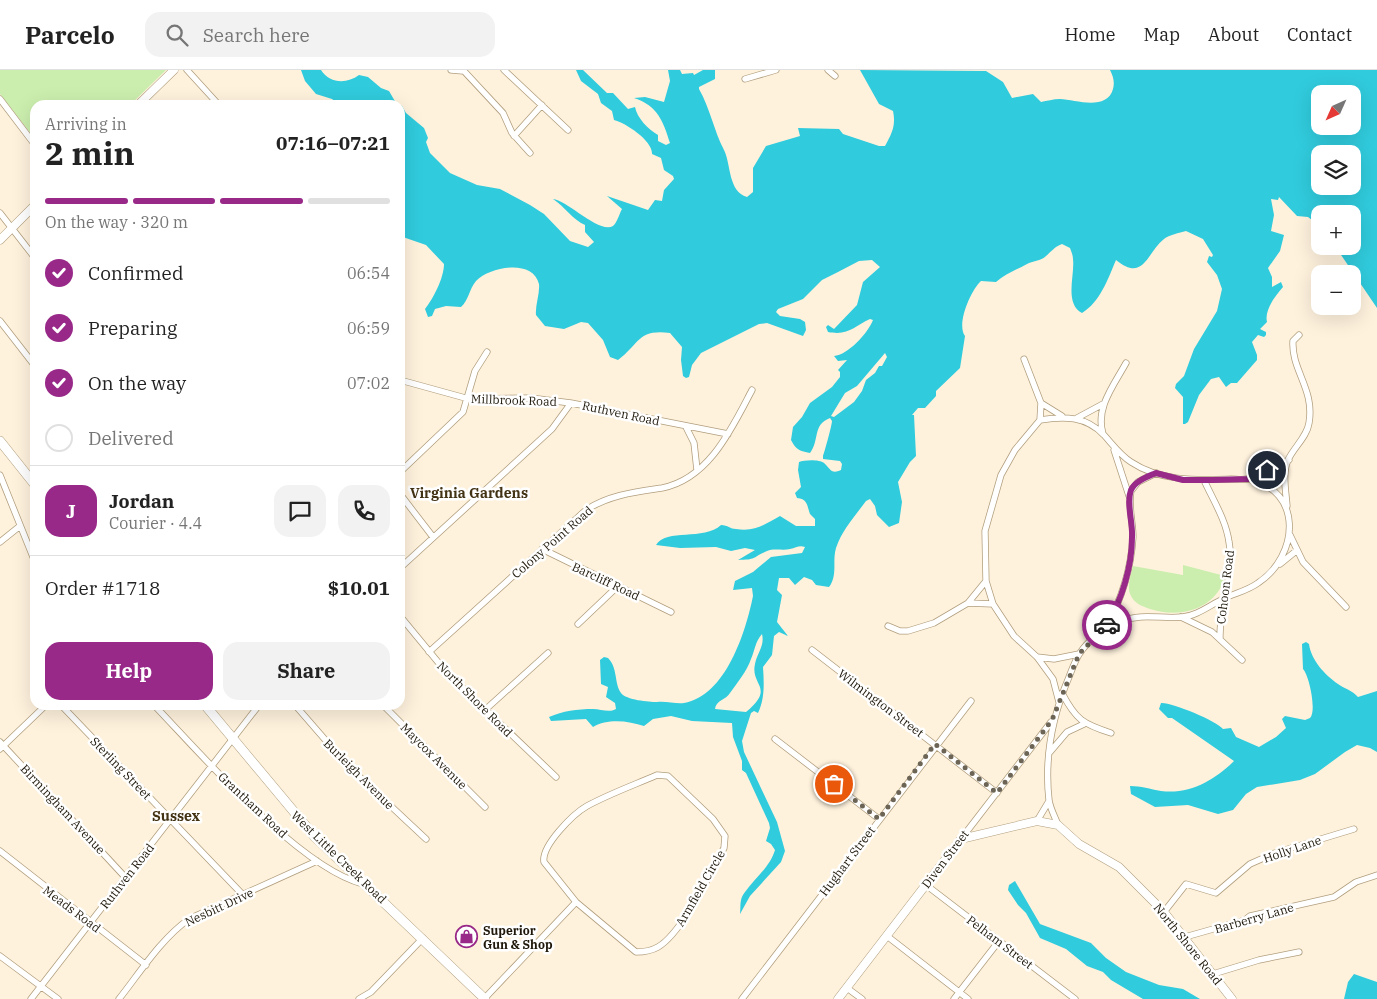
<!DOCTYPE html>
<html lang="en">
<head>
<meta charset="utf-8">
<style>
	:root { --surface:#fff; --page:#f2f2f2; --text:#222; --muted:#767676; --line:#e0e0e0; --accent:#982988 }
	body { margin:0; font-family:"IBM Plex Serif",serif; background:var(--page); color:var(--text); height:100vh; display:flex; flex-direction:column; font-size:19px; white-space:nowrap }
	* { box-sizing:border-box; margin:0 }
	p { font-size:16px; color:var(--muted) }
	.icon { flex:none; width:28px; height:28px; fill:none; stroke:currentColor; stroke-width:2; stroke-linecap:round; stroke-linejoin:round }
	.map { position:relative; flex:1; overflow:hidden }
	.details { position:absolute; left:30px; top:30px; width:375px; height:610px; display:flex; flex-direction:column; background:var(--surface); border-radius:15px; box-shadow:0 5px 20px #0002 }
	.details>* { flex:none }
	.needle { width:32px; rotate:225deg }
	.buttons { position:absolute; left:1311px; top:15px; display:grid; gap:10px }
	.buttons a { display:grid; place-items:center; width:50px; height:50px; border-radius:10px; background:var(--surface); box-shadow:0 5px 20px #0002; font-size:25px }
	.pin { position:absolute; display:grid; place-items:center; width:42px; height:42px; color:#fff; margin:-21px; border:2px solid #fff; border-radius:50%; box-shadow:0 1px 5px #0007 }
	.courier { position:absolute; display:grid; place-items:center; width:50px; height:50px; margin:-25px; border:4px solid #982988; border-radius:50%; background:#fff; color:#222; box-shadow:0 1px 6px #0007 }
	.summary em { font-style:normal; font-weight:800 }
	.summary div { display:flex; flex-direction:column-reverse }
	.summary { display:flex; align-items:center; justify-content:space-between; height:85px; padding:0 15px }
	h1 { font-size:32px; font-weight:800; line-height:38px }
	.bar { display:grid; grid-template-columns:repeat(4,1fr); gap:8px 5px; align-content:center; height:60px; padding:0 15px }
	.bar i { height:6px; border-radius:4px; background:var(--line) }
	.bar .current { background:var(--accent) }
	.bar p { grid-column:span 4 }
	.line { display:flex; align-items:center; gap:12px; padding:0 15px; border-top:1px solid var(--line) }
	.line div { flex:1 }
	.round { display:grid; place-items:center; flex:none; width:52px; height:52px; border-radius:15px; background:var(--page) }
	ol { padding:0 15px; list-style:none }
	li { display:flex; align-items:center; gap:15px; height:55px }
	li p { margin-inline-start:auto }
	li .icon { padding:5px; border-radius:50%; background:var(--accent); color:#fff; stroke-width:4 }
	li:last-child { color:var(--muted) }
	li i { width:28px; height:28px; border:2px solid var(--line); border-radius:50% }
	.cta { display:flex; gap:10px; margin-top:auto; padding:10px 15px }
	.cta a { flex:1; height:58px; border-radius:15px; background:var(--accent); color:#fff; font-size:20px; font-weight:800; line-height:58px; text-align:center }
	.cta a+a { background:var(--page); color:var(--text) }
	header { display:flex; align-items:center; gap:30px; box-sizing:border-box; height:70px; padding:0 25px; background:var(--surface); border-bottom:1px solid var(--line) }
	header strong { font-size:24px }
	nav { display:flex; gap:28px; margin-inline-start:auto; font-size:18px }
	.search { width:350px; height:45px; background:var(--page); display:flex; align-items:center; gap:12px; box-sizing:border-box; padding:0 18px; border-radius:15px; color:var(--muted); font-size:19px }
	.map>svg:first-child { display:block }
	.green { fill:#cbeeae }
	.water { fill:#30cbdd; fill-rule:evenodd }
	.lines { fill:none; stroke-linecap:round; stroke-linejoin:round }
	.street-casing { stroke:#b19e7d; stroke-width:7 }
	.secondary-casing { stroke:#b19e7d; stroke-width:9 }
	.primary-casing { stroke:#b19e7d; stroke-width:10 }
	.street { stroke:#fff; stroke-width:5.5 }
	.secondary { stroke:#fff; stroke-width:8 }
	.primary { stroke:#fff; stroke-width:9 }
	.done { stroke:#6c6454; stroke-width:5; stroke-dasharray:0 9 }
	.route { stroke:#982988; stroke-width:6 }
	.labels { text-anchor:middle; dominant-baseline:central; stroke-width:5; stroke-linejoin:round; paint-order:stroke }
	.street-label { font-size:12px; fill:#1e170a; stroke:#fff }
	.poi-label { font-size:12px; font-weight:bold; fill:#1e170a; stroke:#fff; text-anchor:start }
	.neighbourhood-label { font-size:14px; font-weight:bold; fill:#433315; stroke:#fff }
</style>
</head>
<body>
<header>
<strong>Parcelo</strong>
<div class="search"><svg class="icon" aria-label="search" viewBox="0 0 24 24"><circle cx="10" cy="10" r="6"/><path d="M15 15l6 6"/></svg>Search here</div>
<nav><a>Home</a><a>Map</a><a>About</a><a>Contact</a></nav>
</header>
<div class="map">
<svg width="1377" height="929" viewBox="0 0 1377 929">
	<rect width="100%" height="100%" fill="#fef2dd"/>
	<path class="green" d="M0 0H166L130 35H35V69L0 24Z
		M1183 495 1225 506C1217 539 1180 549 1150 539 1142 536 1135 534 1131 526 1126 517 1131 506 1133 496L1183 505Z"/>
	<path class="water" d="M301 0H321C330 14 347 14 359 5L368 7 381 18 389 21 396 33 402 36 406 43 424 58 428 68 426 72 430 83 450 103 477 115 500 119 530 135 544 144 570 171 588 177 594 172 585 162V155C573 150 564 136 553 129 567 130 599 164 613 156 617 153 620 142 622 139L607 126 648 140 655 130 662 131 664 120 674 109 673 106 664 100 661 88 652 84C653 71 626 53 614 50L612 41 601 33 598 24 581 11 576 0H583L607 23H613L628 39 635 37C637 48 648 59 658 65V71L666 75 670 73C663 51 658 36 634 28L645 27 664 32 670 11 668 0H680L682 4 693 3 694 5 703 0H715V9L699 17V19C710 38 714 61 724 80 731 94 728 122 747 127L753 122V98L766 76 800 66 798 58 839 59 843 64 879 76H885C892 63 896 56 893 41L879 34 860 0 986 1 1003 12 1012 28 1033 24 1041 32C1047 31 1053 29 1060 29 1076 30 1107 41 1113 19 1115 12 1113 6 1110 0H1377V238L1335 176H1352V144H1320V156L1308 147 1297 146 1279 127 1278 130 1271 129 1274 145 1271 161 1284 165 1280 181 1268 198 1272 207V217L1281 212 1283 217C1276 225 1264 240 1267 252L1260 259 1266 262V265L1264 267 1258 265 1252 272 1257 285V290L1237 313H1231L1226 317 1219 307 1211 309 1199 325 1188 352 1185 354H1183V327L1175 318 1176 314 1184 306 1194 279 1217 241 1222 219 1217 205 1207 192 1209 186 1212 187 1213 185 1203 169 1186 161C1179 163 1169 165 1164 169 1147 182 1144 213 1116 190 1108 209 1100 232 1082 243 1064 233 1075 206 1073 189 1073 185 1071 181 1070 178L1062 174C1054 177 1051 182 1046 186 1041 191 1032 191 1027 194 1016 200 1005 204 996 212L981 211C971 220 956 254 965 266L960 298 936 321V326L925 338H918L912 345H914L916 386 910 392 898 412 902 432 899 453 889 457 877 445 875 436 870 429 866 431C855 446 842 460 836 478 832 491 838 505 829 517L816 515 812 510 804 507 795 515 789 508H779L777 520 782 525 777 552 788 566 779 562 774 566 772 585 763 597C764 613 765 628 758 643L754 641 751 643 742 671 744 682 777 752 785 781 781 792 750 826 740 844C741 836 739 829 745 822 755 808 770 797 775 780L771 774 766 771 770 758 769 753 746 703 742 700V691L733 667 732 653 692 651 671 646 653 649 644 656C629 651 608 648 593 657L586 649 551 651 549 647C563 641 577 639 593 639 601 639 609 643 616 639L615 633 606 627 608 617 601 614 600 590 604 587 608 588C618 598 614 613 621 623 626 630 649 632 657 632 666 631 676 634 684 633 726 626 746 561 753 526L752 518 733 520 735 511 753 502 771 487 802 483 805 477C799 475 796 478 790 479 783 481 774 478 767 481 753 487 757 490 738 490L755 480 745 478 731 481 716 477 680 478 656 475C666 458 704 471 721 455 728 455 730 459 736 459 756 462 765 454 780 446L796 456H815V449L810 444C807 436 808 429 797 428L795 423 801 417 798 400 799 392C804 390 819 389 824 393 830 398 831 405 841 400L842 394 840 391 823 389V386C824 384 832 355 832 351L830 348C812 355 820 370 810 383 800 381 796 380 791 370L793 357 802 347 810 333 832 317 840 307V302L838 300 847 290 838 291 834 286C848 285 868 263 873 250L870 249C854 256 849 266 828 262L826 257 828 255 834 259 857 235 863 212 880 197 872 190 859 191 838 202 822 210 803 229 778 239 776 242 780 246 800 249 805 252 806 260 803 266 767 253 759 254 701 283 692 295 689 307 686 308 683 306 681 290 682 277 670 263C637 259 640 274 618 290L610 287 603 270 588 253 581 252 564 259 545 256 536 245C535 235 540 224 539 214 533 188 489 197 476 211 469 219 469 230 461 237L446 236 435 239 432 246 428 247 425 239C433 229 444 208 444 194L426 175 400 166V35H340L332 29 316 24 305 11ZM1320 24H1352V56H1320ZM1320 84H1352V116H1320ZM885 283 887 287 882 296H879L875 303 866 310 862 321 854 332 834 347 831 346 845 323 857 316ZM762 564C765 576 757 583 755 594 750 616 776 617 746 642L715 639C716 630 726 630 730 623 737 613 747 601 751 589 755 580 755 572 762 564Z
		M1306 572 1309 574C1311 590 1325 605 1338 614 1345 619 1352 620 1358 627L1377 621V682L1370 678 1357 675 1345 682 1315 704 1300 710 1257 717 1246 724 1233 740 1218 744 1188 735 1155 737 1131 724 1130 716C1141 716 1150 719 1161 721 1190 725 1216 709 1234 691L1172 648H1168L1159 639 1161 633C1171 632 1217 651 1223 659L1231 658 1236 667 1259 677 1276 667 1286 658 1282 649 1285 646 1305 650 1310 648C1317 641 1309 605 1303 599L1302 574Z
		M1015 811 1040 854 1091 873 1106 888 1126 902 1159 915 1183 919 1200 929H1143L1111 910 1103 902 1087 896 1066 879 1040 868 1026 843 1018 835 1008 820 1009 815Z
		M1354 904 1377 912V929H1344L1348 912Z"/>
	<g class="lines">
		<defs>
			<path id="street" d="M187 0 219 35
				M451 0 463 1
				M463 0 503 43 512 63 530 83
				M504 0 568 60
				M828 0 835 6
				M745 9 776 0
				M0 29 35 75
				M514 66 542 35
				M0 143 35 188
				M0 251 35 296
				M1024 289 1041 333 1062 346
				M400 310 469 329 531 328 571 333
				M1077 348 1103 334
				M1040 350 1041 333
				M686 357 694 373 697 400
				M1103 364C1095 338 1114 315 1126 293
				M1114 380 1129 426
				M400 402 463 342 475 301 487 282
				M0 405 35 492
				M1204 410C1213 430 1226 450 1229 472 1235 503 1219 536 1220 568
				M400 424 433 467
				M1287 436C1286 422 1282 403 1288 390 1294 377 1307 367 1309 353 1315 319 1291 300 1293 271L1299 265
				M1290 465 1303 492 1346 537
				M0 472 20 456
				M542 479 671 542
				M1280 494 1296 481
				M400 498 552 359 571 333 728 364
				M968 533 986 511
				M400 546 447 603 556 707
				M1181 547 1212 562 1242 590
				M578 554 618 516
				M888 556 900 561H908L934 553 968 533 993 534
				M1105 559C1121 531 1131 499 1133 467 1133 452 1128 436 1131 421L1138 412 1156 403
				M812 580 997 723
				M429 582 586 440C609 425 635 422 662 418 709 409 732 358 752 320
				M1037 587 1054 589 1079 584
				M1062 623C1076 650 1083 654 1111 663
				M1059 632 1053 609 1037 587 1014 566 993 534 986 511 985 461 1001 405 1015 380 1040 350C1064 346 1086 346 1104 365 1113 375 1120 385 1131 392 1161 412 1197 410 1231 409 1236 409 1242 410 1247 409 1260 407 1276 396 1289 390
				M61 635 243 825
				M154 635C201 684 299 798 363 814
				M295 635 348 696 426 769
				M383 635 485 737
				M485 640 548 583
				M775 669 879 749
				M0 672 125 807
				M0 679 46 635
				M1050 682 1067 662 1084 654
				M657 705 668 706 713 749 725 766 724 778C710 804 682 863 658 877 651 881 644 882 636 882L576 832 544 792C541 776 573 744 587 736 609 724 634 715 657 705Z
				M1037 751 1049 731
				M1058 755C1055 747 1050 738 1049 730 1044 686 1052 647 1069 607 1072 600 1075 590 1080 583 1089 569 1106 558 1122 551 1142 543 1161 549 1182 547 1197 546 1210 535 1223 529 1235 523 1247 521 1258 513 1299 486 1304 420 1248 409
				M961 769 1051 652
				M0 781 146 895
				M926 815 1075 929
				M1164 842 1186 814 1216 823 1250 794 1275 783 1354 759
				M887 866 968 929
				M1185 867 1245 850 1250 846 1334 827 1356 812 1377 805
				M0 886 58 929
				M1213 904 1259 890 1299 882
				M847 918 862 929
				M31 929 259 635
				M119 929C141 901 161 869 189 849L317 791
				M359 929 371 922 423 868
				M484 929 576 832
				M742 929 971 631
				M954 929 999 871"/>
			<path id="secondary" d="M138 35 174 0
				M0 170 35 135
				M838 929 961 769 1037 751 1058 755 1079 774 1119 797 1164 842 1232 929"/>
			<path id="primary" d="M0 371 35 415
				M205 635 315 767 485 929"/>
		</defs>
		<use href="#street" class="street-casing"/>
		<use href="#secondary" class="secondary-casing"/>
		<use href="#primary" class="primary-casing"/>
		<use href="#street" class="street"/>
		<use href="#secondary" class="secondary"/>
		<use href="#primary" class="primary"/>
	</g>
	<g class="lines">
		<path class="done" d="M834 714 879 749 935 674 997 723 1052 650 1079 584 1107 555"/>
		<path class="route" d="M1107 555C1122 529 1132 497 1132 467 1133 453 1126 433 1131 420 1135 411 1147 407 1156 403L1183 410H1213L1248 409 1267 400"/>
	</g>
	<defs>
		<symbol id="shop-ring" viewBox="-11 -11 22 22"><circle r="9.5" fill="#fff" stroke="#982988" stroke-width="1.5"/><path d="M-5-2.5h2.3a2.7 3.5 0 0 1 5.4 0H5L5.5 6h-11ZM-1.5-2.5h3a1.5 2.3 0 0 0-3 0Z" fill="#982988"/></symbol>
	</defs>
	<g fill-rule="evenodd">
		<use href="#shop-ring" x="454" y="854" width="25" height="25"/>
	</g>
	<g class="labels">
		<g class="street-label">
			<text transform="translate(514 330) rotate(2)">Millbrook Road</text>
			<text transform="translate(621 343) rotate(12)">Ruthven Road</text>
			<text transform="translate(552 472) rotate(-41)">Colony Point Road</text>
			<text transform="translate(606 511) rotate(25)">Barcliff Road</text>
			<text transform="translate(1225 517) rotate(-83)">Cohoon Road</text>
			<text transform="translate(475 629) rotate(45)">North Shore Road</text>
			<text transform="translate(881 633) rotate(37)">Wilmington Street</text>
			<text transform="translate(434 686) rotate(45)">Maycox Avenue</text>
			<text transform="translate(121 698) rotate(46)">Sterling Street</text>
			<text transform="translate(359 704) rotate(45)">Burleigh Avenue</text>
			<text transform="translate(253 735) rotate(43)">Grantham Road</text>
			<text transform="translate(63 739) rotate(47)">Birmingham Avenue</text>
			<text transform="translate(1292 779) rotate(-19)">Holly Lane</text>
			<text transform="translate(339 787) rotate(44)">West Little Creek Road</text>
			<text transform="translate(945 789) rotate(-53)">Diven Street</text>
			<text transform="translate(847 791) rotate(-53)">Hughart Street</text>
			<text transform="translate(127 806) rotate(-52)">Ruthven Road</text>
			<text transform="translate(700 818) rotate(-60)">Armfield Circle</text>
			<text transform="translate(219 837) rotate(-25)">Nesbitt Drive</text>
			<text transform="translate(72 839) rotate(37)">Meads Road</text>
			<text transform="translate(1254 848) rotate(-16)">Barberry Lane</text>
			<text transform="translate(1000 872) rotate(37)">Pelham Street</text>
			<text transform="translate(1188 874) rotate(51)">North Shore Road</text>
		</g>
		<g class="poi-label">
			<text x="483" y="860">Superior<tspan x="483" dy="14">Gun &amp; Shop</tspan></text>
		</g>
		<g class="neighbourhood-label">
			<text x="469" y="423">Virginia Gardens</text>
			<text x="176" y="746">Sussex</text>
		</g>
	</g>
</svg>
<div class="buttons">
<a><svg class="needle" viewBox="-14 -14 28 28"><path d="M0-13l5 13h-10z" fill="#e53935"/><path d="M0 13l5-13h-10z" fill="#767676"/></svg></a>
<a><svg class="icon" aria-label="layers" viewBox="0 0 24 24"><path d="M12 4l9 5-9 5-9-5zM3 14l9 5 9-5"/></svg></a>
<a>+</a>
<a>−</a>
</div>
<div class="pin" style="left:834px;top:714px;background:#ea580c"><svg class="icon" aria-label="bag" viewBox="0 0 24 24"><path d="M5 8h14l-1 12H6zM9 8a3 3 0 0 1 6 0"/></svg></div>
<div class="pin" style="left:1267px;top:400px;background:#1f2937"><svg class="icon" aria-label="home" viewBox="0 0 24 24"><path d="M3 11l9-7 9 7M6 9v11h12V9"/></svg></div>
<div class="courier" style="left:1107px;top:555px"><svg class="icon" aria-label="car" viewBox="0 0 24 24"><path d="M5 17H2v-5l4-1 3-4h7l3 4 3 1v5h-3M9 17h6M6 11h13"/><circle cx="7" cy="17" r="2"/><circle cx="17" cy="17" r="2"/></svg></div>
<section class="details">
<div class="summary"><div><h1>2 min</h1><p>Arriving in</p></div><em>07:16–07:21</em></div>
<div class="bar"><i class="current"></i><i class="current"></i><i class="current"></i><i></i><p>On the way · 320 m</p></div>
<ol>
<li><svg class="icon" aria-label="check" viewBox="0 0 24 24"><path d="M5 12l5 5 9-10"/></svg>Confirmed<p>06:54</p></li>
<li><svg class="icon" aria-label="check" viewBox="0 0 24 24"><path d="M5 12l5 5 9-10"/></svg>Preparing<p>06:59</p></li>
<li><svg class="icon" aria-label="check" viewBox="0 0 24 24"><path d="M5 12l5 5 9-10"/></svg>On the way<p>07:02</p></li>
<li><i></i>Delivered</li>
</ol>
<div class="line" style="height:90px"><b class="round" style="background:var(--accent);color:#fff">J</b><div><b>Jordan</b><p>Courier · 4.4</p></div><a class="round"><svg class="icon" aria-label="chat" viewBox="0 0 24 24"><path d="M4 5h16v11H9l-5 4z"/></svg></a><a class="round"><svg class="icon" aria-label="phone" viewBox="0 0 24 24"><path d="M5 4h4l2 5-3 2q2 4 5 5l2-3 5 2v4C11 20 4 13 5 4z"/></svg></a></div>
<div class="line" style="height:65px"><div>Order #1718</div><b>$10.01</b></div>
<div class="cta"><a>Help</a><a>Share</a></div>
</section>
</div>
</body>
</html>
